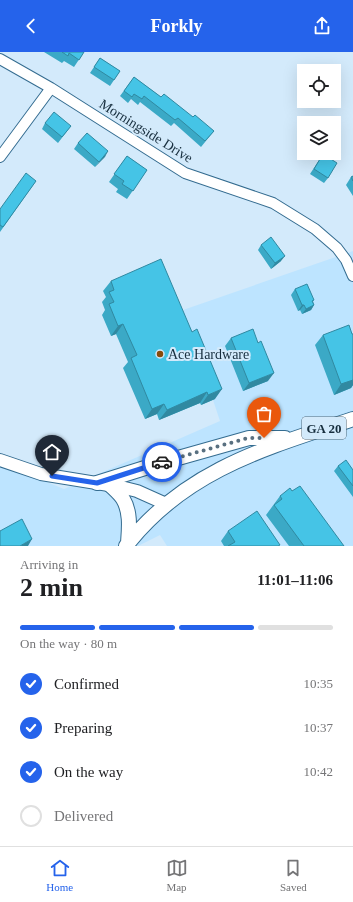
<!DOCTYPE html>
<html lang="en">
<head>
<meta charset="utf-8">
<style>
	:root { --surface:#fff; --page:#f6f6f6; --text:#202124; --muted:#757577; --line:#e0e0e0; --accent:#2563eb }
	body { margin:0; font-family:"Times New Roman",serif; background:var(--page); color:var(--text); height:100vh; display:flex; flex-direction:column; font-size:15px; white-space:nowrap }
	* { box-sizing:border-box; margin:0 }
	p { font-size:13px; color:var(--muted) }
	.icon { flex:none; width:22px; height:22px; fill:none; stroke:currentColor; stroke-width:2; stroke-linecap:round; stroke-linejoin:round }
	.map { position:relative; height:494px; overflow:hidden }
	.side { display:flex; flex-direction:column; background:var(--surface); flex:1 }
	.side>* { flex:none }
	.buttons { position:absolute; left:297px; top:12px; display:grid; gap:8px }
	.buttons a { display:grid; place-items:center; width:44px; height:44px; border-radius:0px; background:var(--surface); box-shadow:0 4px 16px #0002; font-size:20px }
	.pin { position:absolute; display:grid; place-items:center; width:34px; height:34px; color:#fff; margin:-41px -17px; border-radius:50% 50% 50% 0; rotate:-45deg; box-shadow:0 0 4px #0007 }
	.pin .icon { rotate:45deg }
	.courier { position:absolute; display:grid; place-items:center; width:40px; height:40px; margin:-20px; border:3px solid #2563eb; border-radius:50%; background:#fff; color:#222; box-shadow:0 1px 5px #0007 }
	.summary em { font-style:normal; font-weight:800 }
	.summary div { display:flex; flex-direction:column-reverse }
	.summary { display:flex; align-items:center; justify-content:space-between; height:68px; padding:0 20px }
	h1 { font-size:26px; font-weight:800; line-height:30px }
	.bar { display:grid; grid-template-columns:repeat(4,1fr); gap:6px 4px; align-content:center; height:48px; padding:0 20px }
	.bar i { height:5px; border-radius:3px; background:var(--line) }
	.bar .active { background:var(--accent) }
	.bar p { grid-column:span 4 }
	ol { padding:0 20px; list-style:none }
	li { display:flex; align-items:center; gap:12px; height:44px }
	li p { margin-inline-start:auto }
	li .icon { padding:4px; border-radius:50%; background:var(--accent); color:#fff; stroke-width:4 }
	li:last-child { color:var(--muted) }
	li i { width:22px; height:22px; border:2px solid var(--line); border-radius:50% }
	header { display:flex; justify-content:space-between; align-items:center; height:52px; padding:0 20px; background:var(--accent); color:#fff; font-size:18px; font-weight:800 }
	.dock { display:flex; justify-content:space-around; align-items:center; height:56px; border-top:1px solid var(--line); background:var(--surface); font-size:11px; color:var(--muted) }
	.dock a { display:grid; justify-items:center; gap:2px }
	.dock .active { color:var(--accent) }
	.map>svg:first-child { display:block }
	.built { fill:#bde4ff }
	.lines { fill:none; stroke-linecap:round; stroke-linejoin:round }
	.minor-casing { stroke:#346c90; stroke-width:12 }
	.major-casing { stroke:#346c90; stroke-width:14 }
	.highway-casing { stroke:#346c90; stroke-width:16 }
	.minor { stroke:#fff; stroke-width:10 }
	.major { stroke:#fff; stroke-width:12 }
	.highway { stroke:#fff; stroke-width:14 }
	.wall { fill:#3ba9c6 }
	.shaded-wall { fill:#3089a1 }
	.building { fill:#45c4e6; stroke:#3089a1 }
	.done { stroke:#597080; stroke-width:4; stroke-dasharray:0 7.2 }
	.route { stroke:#2563eb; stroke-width:5 }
	.poi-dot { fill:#884b0b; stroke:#d3eafb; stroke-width:1.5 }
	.labels { text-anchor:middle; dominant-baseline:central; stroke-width:4; stroke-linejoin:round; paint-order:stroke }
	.shield { fill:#d3eafb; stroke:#4f6677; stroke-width:1 }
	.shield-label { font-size:13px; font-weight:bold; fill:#172e3e }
	.street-label { font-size:14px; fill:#172e3e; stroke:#d3eafb }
	.poi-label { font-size:14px; fill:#172e3e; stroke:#d3eafb; text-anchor:start }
</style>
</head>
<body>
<header><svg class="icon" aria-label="back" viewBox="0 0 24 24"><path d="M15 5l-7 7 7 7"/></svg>Forkly<svg class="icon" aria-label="share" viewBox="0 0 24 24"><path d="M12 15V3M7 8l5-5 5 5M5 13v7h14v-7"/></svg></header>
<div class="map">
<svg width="353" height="494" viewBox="0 0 353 494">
	<rect width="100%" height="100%" fill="#d3eafb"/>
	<path class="built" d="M353 199V494H167L160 483 138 494H0V411L64 437 220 369 183 258Z"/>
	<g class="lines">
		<defs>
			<path id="minor" d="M0 7 51 36 185 121 273 151 315 177 337 196 346 208 353 224
				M0 105 51 36"/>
			<path id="major" d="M0 408 41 422 121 435 137 439 166 452"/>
			<path id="highway" d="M97 431 164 410 249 386H285
				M110 433C114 437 120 442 123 447 131 460 129 477 128 491
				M126 494C185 418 266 396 353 367"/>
		</defs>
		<use href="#minor" class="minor-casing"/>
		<use href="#major" class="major-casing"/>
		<use href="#highway" class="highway-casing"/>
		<use href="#minor" class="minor"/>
		<use href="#major" class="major"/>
		<use href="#highway" class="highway"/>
	</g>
	<path class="wall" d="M44 0H84L74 15 64 9 62 11Z
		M100 6 120 19 110 34 90 21Z
		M134 25 161 45 214 79 201 95 174 71 171 74 140 50 138 53 131 47 128 51 120 44Z
		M45 71 71 74 58 91 42 77Z
		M78 91 108 99 95 115 74 97Z
		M323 102 328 126 324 131 310 122Z
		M127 104 147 118 127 147 116 140 118 137 109 130Z
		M353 124V144L346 133 351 125Z
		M36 129 0 180V157Z
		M261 193 281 209 271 217 258 198Z
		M111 229 215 347 201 353 200 351 159 368 157 362 145 367 123 316 128 310 116 282 111 284 102 263 105 258 102 250 106 245 103 239Z
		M295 237 314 248 313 249 314 253 311 258 302 262 300 258 298 259 291 243Z
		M352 282H353V333L351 336 334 343 315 293 323 283Z
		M231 286 268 329 243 339 225 294Z
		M338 414 353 418V445L334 419Z
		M292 439 344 494H289L266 463 280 444Z
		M228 479 279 494H224L221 489Z"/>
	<path class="shaded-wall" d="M108 99 105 105 95 115 99 110Z
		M285 204 281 209 271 217 275 211Z
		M302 253H304L300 258 298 259Z
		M314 253 311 258 302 262 306 257Z
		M123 272 116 282 111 284 118 274Z
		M274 321 268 329 243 339 249 331Z
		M353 325V333L351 336 334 343 341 332Z
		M222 337 215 347 201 353 208 343Z
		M207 340 200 351 159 368 167 358Z
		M164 352 157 362 145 367 152 357Z
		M32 487 28 494H20Z"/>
	<path class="building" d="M62 0H84L79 8 69 1 68 4Z
		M100 6 120 19 114 28 94 15Z
		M134 25 161 45 164 42 193 65 195 63 214 79 205 89 178 66 175 68 144 44 142 47 134 42 132 45 124 39Z
		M54 60 71 74 62 85 45 71Z
		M87 81 108 99 99 110 78 91Z
		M323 102 337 111 328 126 314 117Z
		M127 104 147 118 133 139 122 132 124 129 114 122Z
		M26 121 36 129 3 175 0 173V157Z
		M353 124V129L351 125Z
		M271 185 285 204 275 211 261 193Z
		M161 207 192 280 197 277 222 337 208 343 207 340 167 358 164 352 152 357 131 306 137 303 123 272 118 274 109 252 114 250 109 240 114 238 111 229Z
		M307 232 314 248 312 249 314 253 306 257 304 253H302L295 237Z
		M349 273 352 282H353V328L341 332 323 283Z
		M253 277 258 291 261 289 274 321 249 331 231 286Z
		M346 408 353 418V434L338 414Z
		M300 434 344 494H304L274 453 282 447 280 444 290 436 292 439Z
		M257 459 280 493 278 494H228L235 490 228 479Z
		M22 467 32 487 20 494H0V479Z"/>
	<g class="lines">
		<path class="done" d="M162 410 248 386H264"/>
		<path class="route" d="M52 424 97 431 162 410"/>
	</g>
	<circle class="poi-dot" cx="160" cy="302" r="4"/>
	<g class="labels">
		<rect class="shield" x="302" y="365" width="44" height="22" rx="3"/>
		<g class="shield-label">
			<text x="324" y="376">GA 20</text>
		</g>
		<g class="street-label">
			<text transform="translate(146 79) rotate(32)">Morningside Drive</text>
		</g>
		<g class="poi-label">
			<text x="168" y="302">Ace Hardware</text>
		</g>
	</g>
</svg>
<div class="buttons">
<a><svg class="icon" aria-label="locate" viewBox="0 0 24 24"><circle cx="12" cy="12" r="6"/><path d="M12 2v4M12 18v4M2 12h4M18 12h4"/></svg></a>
<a><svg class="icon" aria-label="layers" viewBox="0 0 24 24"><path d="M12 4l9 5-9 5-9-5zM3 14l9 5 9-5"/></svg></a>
</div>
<div class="pin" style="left:264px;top:386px;background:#ea580c"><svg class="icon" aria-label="bag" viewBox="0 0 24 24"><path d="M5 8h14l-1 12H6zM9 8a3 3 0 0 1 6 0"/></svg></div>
<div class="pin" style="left:52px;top:424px;background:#1f2937"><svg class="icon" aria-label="home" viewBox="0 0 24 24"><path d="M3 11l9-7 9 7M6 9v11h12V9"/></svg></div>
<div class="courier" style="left:162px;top:410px"><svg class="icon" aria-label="car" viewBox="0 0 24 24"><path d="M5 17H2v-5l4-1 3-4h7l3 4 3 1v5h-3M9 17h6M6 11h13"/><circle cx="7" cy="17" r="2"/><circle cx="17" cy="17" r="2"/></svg></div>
</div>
<section class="side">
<div class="summary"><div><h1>2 min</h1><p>Arriving in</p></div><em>11:01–11:06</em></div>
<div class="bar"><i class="active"></i><i class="active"></i><i class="active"></i><i></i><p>On the way · 80 m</p></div>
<ol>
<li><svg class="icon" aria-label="check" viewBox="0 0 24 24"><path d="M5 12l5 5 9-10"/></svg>Confirmed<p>10:35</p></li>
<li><svg class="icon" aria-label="check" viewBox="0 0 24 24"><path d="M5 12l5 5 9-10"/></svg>Preparing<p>10:37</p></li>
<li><svg class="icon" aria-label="check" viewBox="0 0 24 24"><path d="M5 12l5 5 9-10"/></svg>On the way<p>10:42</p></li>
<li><i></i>Delivered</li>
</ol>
</section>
<nav class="dock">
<a class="active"><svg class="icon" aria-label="home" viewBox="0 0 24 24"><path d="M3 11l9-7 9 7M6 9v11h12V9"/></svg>Home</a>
<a><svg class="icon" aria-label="map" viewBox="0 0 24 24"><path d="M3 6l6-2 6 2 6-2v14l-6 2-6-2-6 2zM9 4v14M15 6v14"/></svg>Map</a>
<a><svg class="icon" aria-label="saved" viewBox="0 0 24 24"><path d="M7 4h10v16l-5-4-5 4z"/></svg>Saved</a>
</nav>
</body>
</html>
